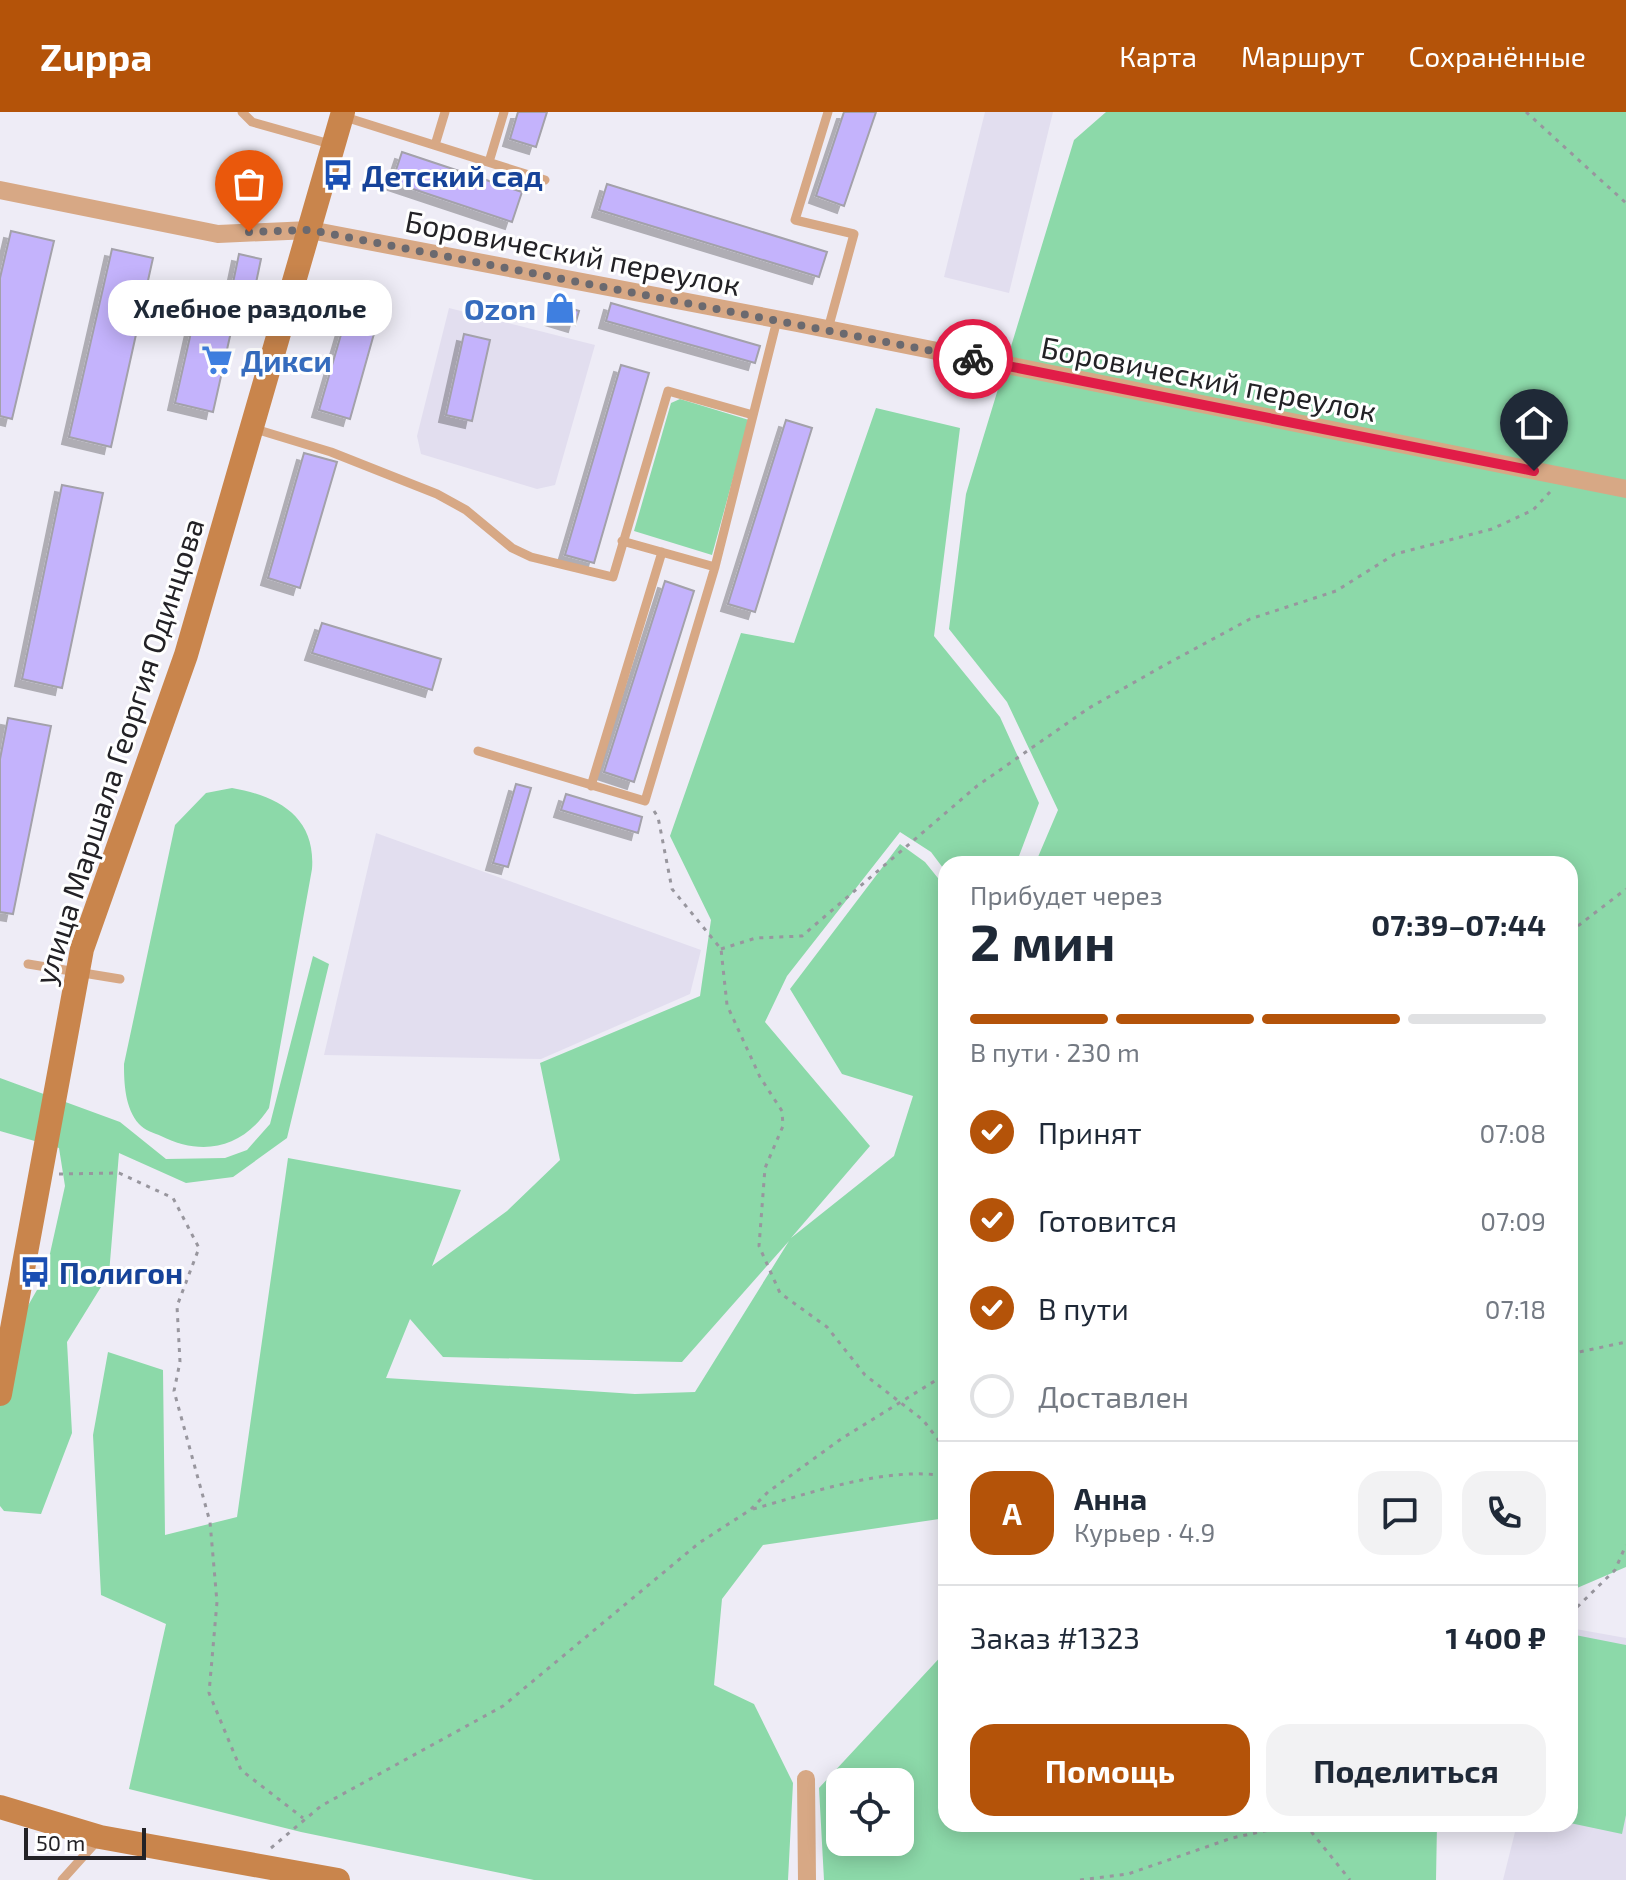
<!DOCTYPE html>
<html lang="ru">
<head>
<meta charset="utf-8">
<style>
	:root { --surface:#fff; --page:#f2f2f3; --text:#1f2937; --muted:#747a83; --line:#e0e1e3; --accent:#b45309 }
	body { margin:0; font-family:"Exo 2",sans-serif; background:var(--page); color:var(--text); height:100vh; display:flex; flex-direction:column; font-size:30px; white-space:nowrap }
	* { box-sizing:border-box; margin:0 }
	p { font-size:26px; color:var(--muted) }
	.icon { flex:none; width:44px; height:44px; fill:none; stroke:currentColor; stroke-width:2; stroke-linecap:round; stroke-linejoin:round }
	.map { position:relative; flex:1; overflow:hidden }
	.sheet { position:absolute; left:938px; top:744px; width:640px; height:976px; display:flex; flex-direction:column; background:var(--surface); border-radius:24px; box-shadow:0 4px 20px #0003 }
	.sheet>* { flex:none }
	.buttons { position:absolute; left:826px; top:1656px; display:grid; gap:16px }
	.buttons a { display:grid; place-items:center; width:88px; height:88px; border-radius:16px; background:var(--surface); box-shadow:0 4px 20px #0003; font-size:40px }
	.scale { position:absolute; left:24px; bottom:20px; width:122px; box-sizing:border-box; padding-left:8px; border:4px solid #232226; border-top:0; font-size:22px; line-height:28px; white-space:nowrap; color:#232226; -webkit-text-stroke:6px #fff; paint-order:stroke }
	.pin { position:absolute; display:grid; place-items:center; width:68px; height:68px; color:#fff; margin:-82px -34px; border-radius:50% 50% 50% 0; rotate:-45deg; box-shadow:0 0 8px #0007 }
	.pin .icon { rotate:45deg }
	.courier { position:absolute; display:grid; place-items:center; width:80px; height:80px; margin:-40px; border:6px solid #e11d48; border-radius:50%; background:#fff; color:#222; box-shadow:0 2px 10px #0007 }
	.bubble { position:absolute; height:56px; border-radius:24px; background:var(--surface); box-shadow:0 4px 20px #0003; font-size:26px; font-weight:700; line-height:56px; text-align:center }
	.summary em { font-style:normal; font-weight:700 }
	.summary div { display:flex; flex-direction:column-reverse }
	.summary { display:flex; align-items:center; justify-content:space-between; height:136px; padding:0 32px }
	h1 { font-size:52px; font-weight:700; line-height:60px }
	.bar { display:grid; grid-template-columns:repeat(4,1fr); gap:12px 8px; align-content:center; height:96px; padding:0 32px }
	.bar i { height:10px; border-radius:6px; background:var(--line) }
	.bar .on { background:var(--accent) }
	.bar p { grid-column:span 4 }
	.line { display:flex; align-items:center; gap:20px; padding:0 32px; border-top:2px solid var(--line) }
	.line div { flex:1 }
	.round { display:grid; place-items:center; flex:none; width:84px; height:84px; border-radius:24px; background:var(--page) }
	ol { padding:0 32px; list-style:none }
	li { display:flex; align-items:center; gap:24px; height:88px }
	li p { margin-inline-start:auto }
	li .icon { padding:8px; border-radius:50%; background:var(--accent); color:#fff; stroke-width:4 }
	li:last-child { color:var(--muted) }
	li i { width:44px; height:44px; border:4px solid var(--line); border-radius:50% }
	.action { display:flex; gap:16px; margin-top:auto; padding:16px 32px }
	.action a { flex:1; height:92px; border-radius:24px; background:var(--accent); color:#fff; font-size:32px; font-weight:700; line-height:92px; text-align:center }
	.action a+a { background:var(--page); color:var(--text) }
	header { display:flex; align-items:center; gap:48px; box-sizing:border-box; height:112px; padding:0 40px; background:var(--accent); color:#fff }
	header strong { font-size:38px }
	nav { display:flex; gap:44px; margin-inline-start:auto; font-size:28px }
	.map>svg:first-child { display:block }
	.built { fill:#e2deef }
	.green { fill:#8cd9a9; fill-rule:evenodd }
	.building { fill:#c4b3fc; stroke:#a3a1aa; stroke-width:2; filter:url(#shadow) }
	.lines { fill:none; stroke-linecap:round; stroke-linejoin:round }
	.path { stroke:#98969e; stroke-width:3; stroke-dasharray:4 6; stroke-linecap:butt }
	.lane { stroke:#d7a885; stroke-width:9 }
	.street { stroke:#d7a885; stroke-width:18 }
	.secondary { stroke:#c9854c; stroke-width:24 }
	.done { stroke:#6a696f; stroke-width:8; stroke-dasharray:0 14.4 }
	.route { stroke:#e11d48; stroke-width:10 }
	.labels { text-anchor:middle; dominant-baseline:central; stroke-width:6; stroke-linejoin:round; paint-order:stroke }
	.transit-label { font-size:30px; font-weight:bold; fill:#164399; stroke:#fff; text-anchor:start }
	.street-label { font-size:30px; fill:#232226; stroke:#fff }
	.shop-label { font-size:30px; font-weight:bold; fill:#366cbe; stroke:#fff; text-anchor:end }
</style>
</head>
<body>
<header>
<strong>Zuppa</strong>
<nav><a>Карта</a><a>Маршрут</a><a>Сохранённые</a></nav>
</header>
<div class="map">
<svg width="1626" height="1768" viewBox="0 0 1626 1768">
	<defs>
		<filter id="shadow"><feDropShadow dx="-7" dy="7" stdDeviation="0" flood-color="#0004"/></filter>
	</defs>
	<rect width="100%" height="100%" fill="#eeecf6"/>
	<path class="built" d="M985 0H1053L1009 181 944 165Z
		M449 196 595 233 555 373 537 377 421 342 417 324Z
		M376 721 701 838 690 882 541 947 324 943Z
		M1570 1516 1626 1526V1768H1503L1517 1712H1570Z"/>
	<path class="green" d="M1106 0H1626V1455L1570 1479V752H1035L1058 698 1007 590 949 517 966 382 1074 28Z
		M680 287 749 308 712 443 634 419 671 291Z
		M876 296 960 316 934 524 1000 605 1039 691 1016 752H946V760L931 740 900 720 787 864 765 910 870 1034 791 1126 894 1044 913 984 842 962 790 877 900 732 925 750 946 776V1406L763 1433 722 1487 714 1573 754 1592 793 1671 788 1768H534L301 1720 129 1677 166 1512 101 1483 93 1323 108 1240 163 1258 165 1423 237 1405 288 1046 461 1078 432 1154 507 1099 560 1048 540 951 700 884 711 808 670 724 741 521 794 531ZM789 1129 695 1280 635 1282 386 1266 410 1207 443 1245 682 1250Z
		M232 676C278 684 316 705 312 757L269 996C243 1036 203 1045 161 1024 154 1021 144 1018 139 1012 125 996 124 972 124 952L175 713 206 681Z
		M313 844 329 852 287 1026 233 1065 186 1071 119 1041 109 1162 67 1230 72 1321 41 1402 4 1399 0 1394V1223L10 1225 45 1164 65 1074 59 1036 0 1019V966L120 1010 166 1047 225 1046 247 1038 270 1012Z
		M1570 1522 1626 1533V1703L1622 1722 1570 1711Z
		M946 1539V1712H1437L1436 1768H824L819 1676ZM840 1670H900V1730H840Z"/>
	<path class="building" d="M518 0H547L536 35 510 27Z
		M844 0H876L844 94 816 84Z
		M402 40 522 80 512 110 392 70Z
		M250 43 262 57 235 79 224 65Z
		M607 72 827 140 819 165 599 98Z
		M11 119 54 129 12 307 0 304V166Z
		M112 137 153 146 111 335 69 325Z
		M239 142 261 147 252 190 230 185Z
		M356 171 386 179 350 307 319 298Z
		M199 185 237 193 213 300 175 291Z
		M611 191 760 234 755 251 606 209Z
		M556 192 579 199 575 213 552 206Z
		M464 222 490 228 472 309 446 303Z
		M621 253 649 261 594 451 565 443Z
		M786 308 812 316 755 500 728 492Z
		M304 341 337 350 300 476 268 466Z
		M62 373 103 381 62 576 22 567Z
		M665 469 694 479 634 670 604 660Z
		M322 511 441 547 432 578 312 541Z
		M8 606 51 614 13 802 0 800V647Z
		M516 672 531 676 508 755 493 751Z
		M566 682 642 705 638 721 561 698Z"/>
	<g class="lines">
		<path class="path" d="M1526 0 1626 91
			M654 699 658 705 672 777 721 837 727 893 760 965 782 999 783 1014 765 1056 759 1134 780 1181 827 1215 865 1263 923 1308 946 1338
			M1570 820 1626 777
			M721 837 756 826 802 824 977 674 1089 596 1163 554 1250 507 1336 479 1395 442 1492 417 1533 398 1550 380
			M59 1062 119 1061 173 1086 199 1136 177 1194 180 1250 174 1279 210 1410 217 1490 209 1581 241 1658 303 1706
			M1570 1242 1626 1230
			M753 1397C811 1381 886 1354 946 1364
			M1570 1502 1615 1458 1626 1433
			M1305 1712 1350 1768
			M271 1736 321 1694 503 1594 699 1431 750 1398 768 1380 841 1327 946 1262
			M1080 1768 1128 1762 1232 1726 1297 1712"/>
		<path class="lane" d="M242 0 252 10 330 32
			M345 5 545 68
			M435 33 445 0
			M489 50 504 0
			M828 217 854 122 795 108 828 0
			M252 316 331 340 437 382 466 398 512 436 531 445 613 465 668 279 753 303
			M622 429 715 455 777 208
			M478 639 645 689 715 455
			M591 674 662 440
			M28 852 120 867
			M62 1768 98 1728"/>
		<path class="street" d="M0 78 218 122 310 118 797 211 1626 377
			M806 1667 807 1768"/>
		<path class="secondary" d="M0 1282 82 837 186 543 343 0
			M0 1695 100 1725 338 1768"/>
	</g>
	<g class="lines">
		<path class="done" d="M249 120 310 118 973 247"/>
		<path class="route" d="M973 247 1534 359"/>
	</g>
	<defs>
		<symbol id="bus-bare" viewBox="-9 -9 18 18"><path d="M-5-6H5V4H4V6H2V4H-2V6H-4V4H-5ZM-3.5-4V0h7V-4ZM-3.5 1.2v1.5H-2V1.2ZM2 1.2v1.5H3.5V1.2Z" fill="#1a4fb4" stroke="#fff" stroke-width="2.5" paint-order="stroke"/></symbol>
		<symbol id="shop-bare" viewBox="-9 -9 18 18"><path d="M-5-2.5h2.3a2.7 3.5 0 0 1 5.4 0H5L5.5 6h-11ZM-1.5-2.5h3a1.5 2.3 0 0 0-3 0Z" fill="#3f7fe0" stroke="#fff" stroke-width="2.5" paint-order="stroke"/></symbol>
		<symbol id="supermarket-bare" viewBox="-9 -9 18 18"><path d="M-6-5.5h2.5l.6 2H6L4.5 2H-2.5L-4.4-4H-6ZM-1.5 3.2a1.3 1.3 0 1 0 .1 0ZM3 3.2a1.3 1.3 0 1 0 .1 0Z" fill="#3f7fe0" stroke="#fff" stroke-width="2.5" paint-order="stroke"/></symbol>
	</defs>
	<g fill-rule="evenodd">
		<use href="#bus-bare" x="316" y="41" width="44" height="44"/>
		<use href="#shop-bare" x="538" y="174" width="44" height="44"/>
		<use href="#supermarket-bare" x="195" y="226" width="44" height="44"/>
		<use href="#bus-bare" x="13" y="1138" width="44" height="44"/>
	</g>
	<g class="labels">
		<g class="transit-label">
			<text x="362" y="63">Детский сад</text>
			<text x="59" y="1160">Полигон</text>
		</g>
		<g class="street-label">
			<text transform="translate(573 140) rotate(11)">Боровический переулок</text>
			<text transform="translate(1209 266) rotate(11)">Боровический переулок</text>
			<text transform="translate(118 639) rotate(-72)">улица Маршала Георгия Одинцова</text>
		</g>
		<g class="shop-label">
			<text x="536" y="196">Ozon</text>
			<text x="241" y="248" text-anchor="start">Дикси</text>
		</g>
	</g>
</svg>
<div class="buttons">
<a><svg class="icon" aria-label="locate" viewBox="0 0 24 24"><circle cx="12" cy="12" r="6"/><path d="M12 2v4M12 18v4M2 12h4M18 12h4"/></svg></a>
</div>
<div class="scale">50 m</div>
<div class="pin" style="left:249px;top:120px;background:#ea580c"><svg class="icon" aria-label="bag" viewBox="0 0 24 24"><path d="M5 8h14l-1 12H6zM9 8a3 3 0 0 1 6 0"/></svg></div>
<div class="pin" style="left:1534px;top:359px;background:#1f2937"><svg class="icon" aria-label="home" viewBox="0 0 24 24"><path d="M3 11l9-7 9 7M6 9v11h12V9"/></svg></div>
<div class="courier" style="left:973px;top:247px"><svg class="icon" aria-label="bike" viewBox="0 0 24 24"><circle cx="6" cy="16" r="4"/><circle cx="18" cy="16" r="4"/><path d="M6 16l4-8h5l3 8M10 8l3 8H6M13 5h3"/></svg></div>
<div class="bubble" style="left:108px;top:168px;width:284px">Хлебное раздолье</div>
<section class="sheet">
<div class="summary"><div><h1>2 мин</h1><p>Прибудет через</p></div><em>07:39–07:44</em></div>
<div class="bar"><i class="on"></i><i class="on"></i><i class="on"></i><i></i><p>В пути · 230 m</p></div>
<ol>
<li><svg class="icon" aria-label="check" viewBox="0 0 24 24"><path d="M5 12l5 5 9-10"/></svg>Принят<p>07:08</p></li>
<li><svg class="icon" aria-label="check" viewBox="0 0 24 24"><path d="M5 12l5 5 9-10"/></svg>Готовится<p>07:09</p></li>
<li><svg class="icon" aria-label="check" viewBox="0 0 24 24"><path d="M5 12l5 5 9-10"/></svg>В пути<p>07:18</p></li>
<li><i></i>Доставлен</li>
</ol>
<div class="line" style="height:144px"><b class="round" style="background:var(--accent);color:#fff">А</b><div><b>Анна</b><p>Курьер · 4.9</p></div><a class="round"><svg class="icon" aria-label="chat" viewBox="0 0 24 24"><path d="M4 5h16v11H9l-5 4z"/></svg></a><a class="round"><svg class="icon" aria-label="phone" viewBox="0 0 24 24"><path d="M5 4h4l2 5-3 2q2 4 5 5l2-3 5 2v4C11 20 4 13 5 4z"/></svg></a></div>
<div class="line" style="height:104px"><div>Заказ #1323</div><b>1 400 ₽</b></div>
<div class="action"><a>Помощь</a><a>Поделиться</a></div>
</section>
</div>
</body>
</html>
